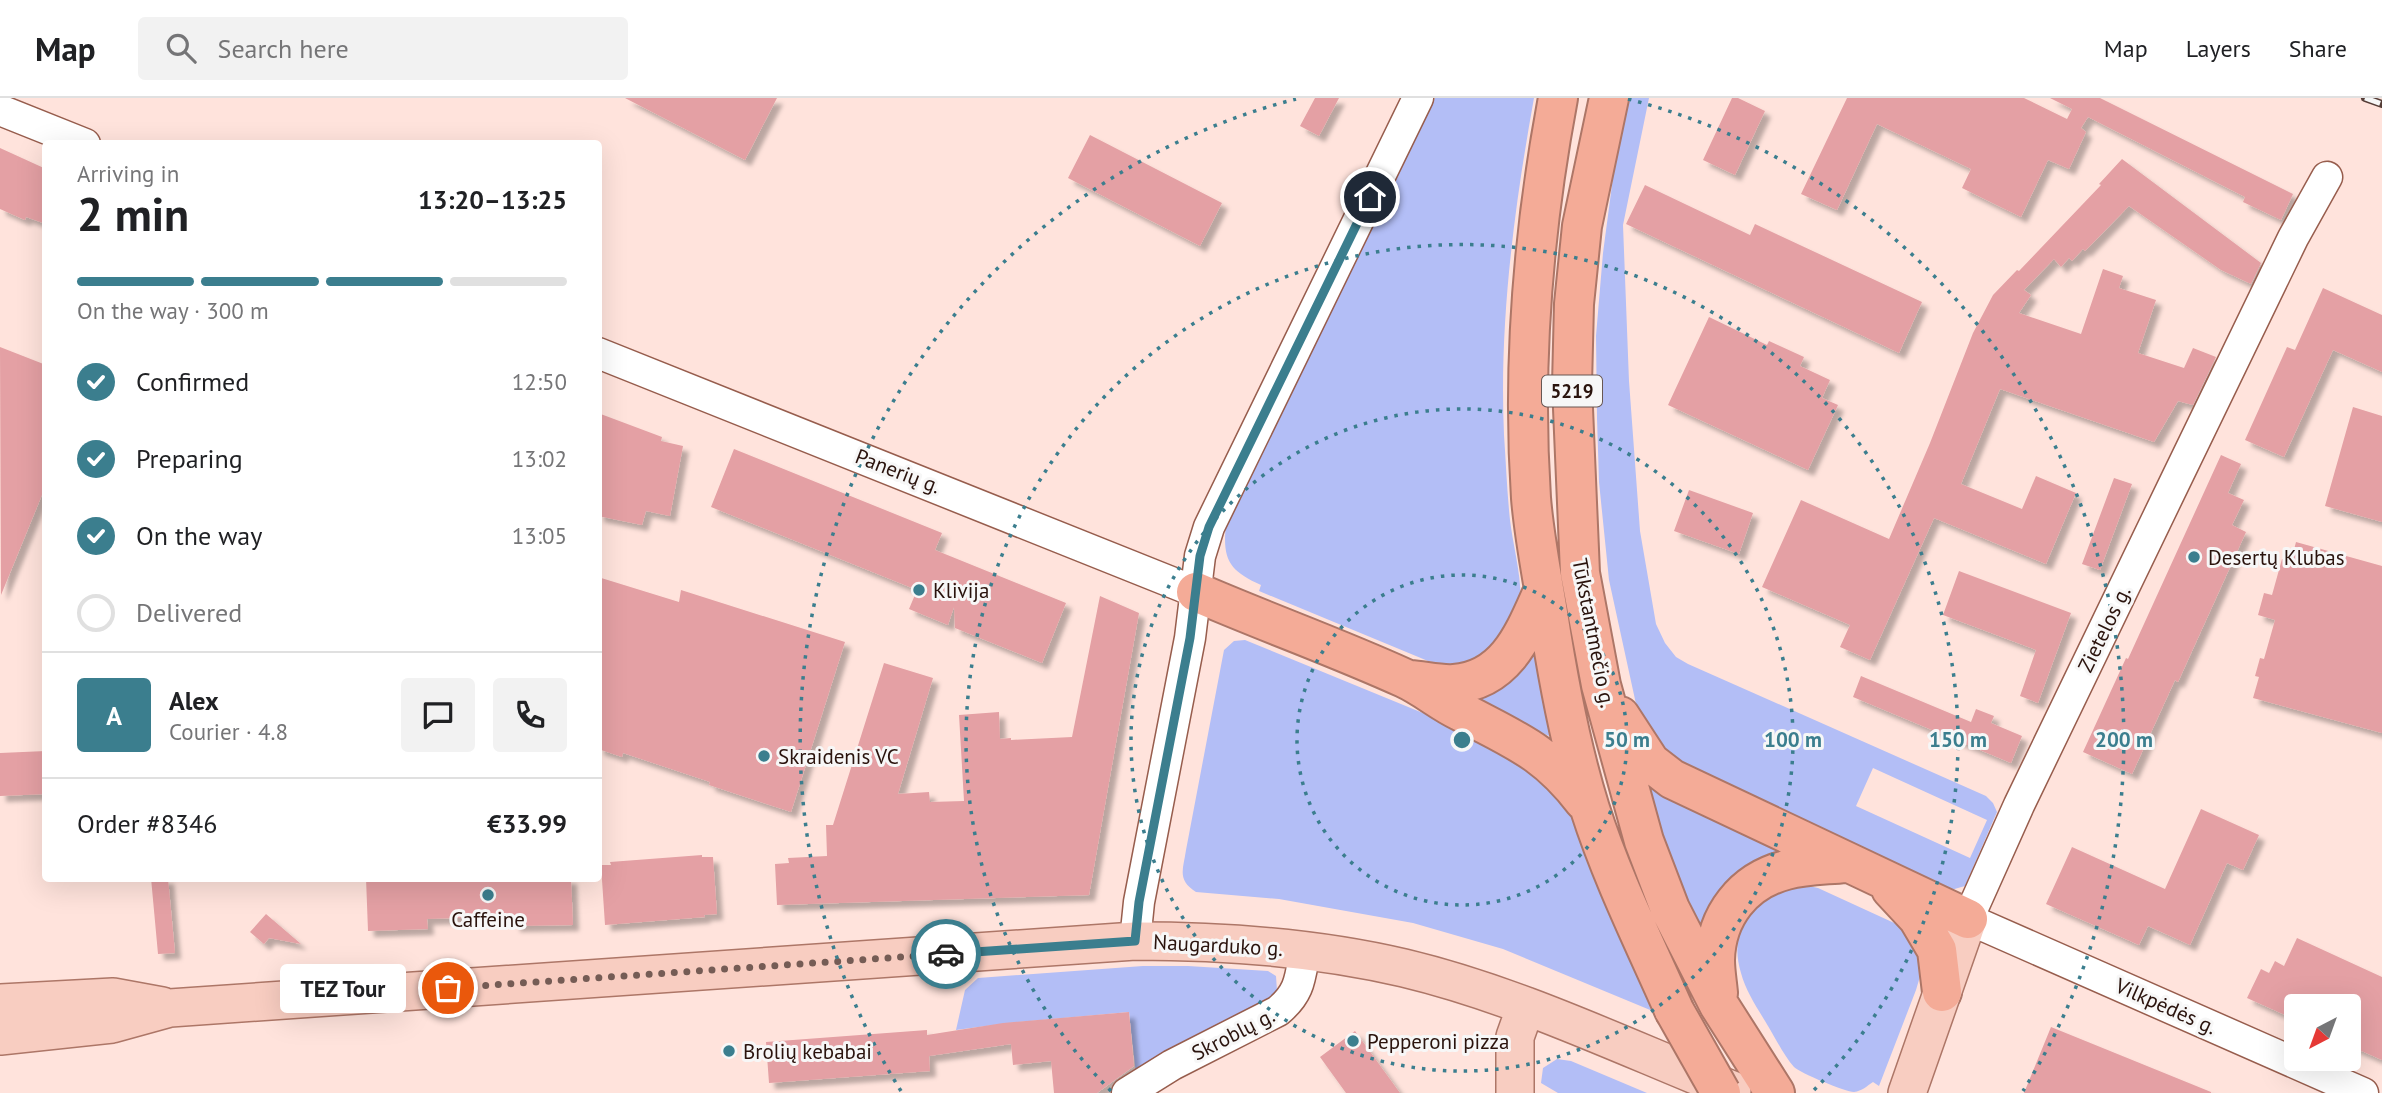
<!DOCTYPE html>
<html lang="en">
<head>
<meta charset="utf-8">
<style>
	:root { --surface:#fff; --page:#f2f2f2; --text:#202124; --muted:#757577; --line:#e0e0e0; --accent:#3b7e8e }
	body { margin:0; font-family:"PT Sans",sans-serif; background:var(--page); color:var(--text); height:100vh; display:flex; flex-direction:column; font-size:26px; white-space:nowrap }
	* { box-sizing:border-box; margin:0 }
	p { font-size:23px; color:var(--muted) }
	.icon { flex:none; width:38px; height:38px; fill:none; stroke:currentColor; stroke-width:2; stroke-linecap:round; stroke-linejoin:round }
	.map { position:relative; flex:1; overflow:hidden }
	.panel { position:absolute; left:42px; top:42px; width:560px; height:742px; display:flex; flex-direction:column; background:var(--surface); border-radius:7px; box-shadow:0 7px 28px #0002 }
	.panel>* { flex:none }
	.needle { width:46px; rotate:221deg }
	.controls { position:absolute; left:2284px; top:896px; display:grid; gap:14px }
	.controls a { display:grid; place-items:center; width:77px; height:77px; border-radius:7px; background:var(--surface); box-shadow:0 7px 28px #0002; font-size:35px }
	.pin { position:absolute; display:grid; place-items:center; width:60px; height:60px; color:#fff; margin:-30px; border:4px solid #fff; border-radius:50%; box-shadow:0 2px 7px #0007 }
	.courier { position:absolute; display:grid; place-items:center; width:70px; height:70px; margin:-35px; border:5px solid #3b7e8e; border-radius:50%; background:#fff; color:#222; box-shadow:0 2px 9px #0007 }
	.bubble { position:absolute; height:49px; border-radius:7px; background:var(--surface); box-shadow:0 7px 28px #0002; font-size:23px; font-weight:800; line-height:49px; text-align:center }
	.headline em { font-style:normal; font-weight:800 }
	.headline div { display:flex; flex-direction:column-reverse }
	.headline { display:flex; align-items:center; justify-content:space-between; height:119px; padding:0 35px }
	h1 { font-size:46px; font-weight:800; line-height:52px }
	.bar { display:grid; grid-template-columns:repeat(4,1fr); gap:10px 7px; align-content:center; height:84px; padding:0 35px }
	.bar i { height:9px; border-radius:5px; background:var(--line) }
	.bar .current { background:var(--accent) }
	.bar p { grid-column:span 4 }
	.line { display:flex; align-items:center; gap:18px; padding:0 35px; border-top:2px solid var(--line) }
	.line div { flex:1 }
	.round { display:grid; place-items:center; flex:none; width:74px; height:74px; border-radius:7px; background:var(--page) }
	ol { padding:0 35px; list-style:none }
	li { display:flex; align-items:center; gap:21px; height:77px }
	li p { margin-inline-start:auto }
	li .icon { padding:7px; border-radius:50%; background:var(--accent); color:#fff; stroke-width:4 }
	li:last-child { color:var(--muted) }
	li i { width:38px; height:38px; border:4px solid var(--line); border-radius:50% }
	header { display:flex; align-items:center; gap:42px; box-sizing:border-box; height:98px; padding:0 35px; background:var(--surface); border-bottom:2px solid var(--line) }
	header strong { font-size:33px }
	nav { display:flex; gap:38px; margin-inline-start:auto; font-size:24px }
	.search { width:490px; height:63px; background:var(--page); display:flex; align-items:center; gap:18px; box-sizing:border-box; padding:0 24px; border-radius:7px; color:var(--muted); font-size:26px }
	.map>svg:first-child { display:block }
	.green { fill:#b3bef6; fill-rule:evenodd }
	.building { fill:#e4a0a4; filter:url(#shadow) }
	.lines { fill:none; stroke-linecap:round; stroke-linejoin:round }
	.minor-casing { stroke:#975d4d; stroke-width:33 }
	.major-casing { stroke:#ad7667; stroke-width:40 }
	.highway-casing { stroke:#ad7667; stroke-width:42 }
	.minor { stroke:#fff; stroke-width:30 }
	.major { stroke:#f8cdc1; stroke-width:37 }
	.highway { stroke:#f4ab97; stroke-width:38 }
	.rail-casing { stroke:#553d37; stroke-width:8 }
	.rail { stroke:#f7f7f7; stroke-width:5; stroke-dasharray:16; stroke-linecap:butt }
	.highway-bridge-casing { stroke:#ad7667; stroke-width:42; stroke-linecap:butt }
	.highway-bridge { stroke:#f4ab97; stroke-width:38 }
	.done { stroke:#755c55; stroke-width:7; stroke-dasharray:0 12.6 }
	.route { stroke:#3b7e8e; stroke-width:9 }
	.ring { fill:none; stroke:#3b7e8e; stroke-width:3.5; stroke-dasharray:3.5 7 }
	.poi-dot { fill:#3b7e8e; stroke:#f7f7f7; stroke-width:2.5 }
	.labels { text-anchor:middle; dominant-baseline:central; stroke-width:6; stroke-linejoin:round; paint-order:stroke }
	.shield { fill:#f7f7f7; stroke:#685753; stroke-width:2 }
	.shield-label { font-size:19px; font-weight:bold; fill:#2a130d }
	.street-label { font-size:21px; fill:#2a130d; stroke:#f7f7f7 }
	.poi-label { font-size:21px; fill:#2a130d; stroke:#f7f7f7; text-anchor:start }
	.centre { fill:#3b7e8e; stroke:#f7f7f7; stroke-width:3.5 }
	.ring-label { font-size:21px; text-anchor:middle; font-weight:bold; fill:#3b7e8e; stroke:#f7f7f7; stroke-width:6; stroke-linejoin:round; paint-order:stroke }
</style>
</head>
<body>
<header>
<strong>Map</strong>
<div class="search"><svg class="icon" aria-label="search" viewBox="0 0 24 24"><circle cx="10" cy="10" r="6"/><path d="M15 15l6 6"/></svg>Search here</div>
<nav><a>Map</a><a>Layers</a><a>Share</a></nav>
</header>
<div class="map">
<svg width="2382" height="995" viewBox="0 0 2382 995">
	<defs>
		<filter id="shadow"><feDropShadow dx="6" dy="6" stdDeviation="2" flood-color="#0004"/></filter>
	</defs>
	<rect width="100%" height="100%" fill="#ffe3dc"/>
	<path class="green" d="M1435 0H1534C1514 111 1499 224 1504 337 1506 365 1507 394 1510 422 1513 449 1525 490 1519 516 1516 526 1487 555 1478 565L1448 568 1428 563 1259 493 1261 487C1230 473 1222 462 1226 427Z
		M1629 0H1649L1623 127 1629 283 1640 433 1656 526 1665 545 1676 559 1688 566 1986 698 1993 705 1997 714 1965 788 1951 792 1684 674 1641 629 1609 482 1599 384 1597 320 1596 238 1603 155 1614 72ZM1873 670 1987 722 1970 760 1856 708Z
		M1245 542 1513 652 1563 696 1655 914 1503 851 1413 825 1279 801 1196 794C1177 782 1183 772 1186 752L1224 552 1234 543Z
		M1540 546 1561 643 1452 597 1527 564Z
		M1647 686 1799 758 1705 844C1683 792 1661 741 1647 686Z
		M1804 787 1818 790 1903 829 1920 859 1921 875 1916 892 1879 988 1873 984C1867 988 1862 993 1854 994 1846 994 1800 975 1794 969 1784 958 1776 941 1768 928 1758 911 1746 894 1741 875 1726 826 1759 797 1804 787Z
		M1143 868H1188L1268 873 1276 878 1277 893 1268 901 1136 976 1129 914 1009 925 956 932 965 892 978 880Z
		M1557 961 1571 963 1647 995H1558L1541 985 1543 970Z"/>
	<path class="building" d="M625 0H777L745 62Z
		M1315 0H1339L1319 38 1300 28Z
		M1732 0H1738L1765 13 1735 77 1703 62Z
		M1847 0H2024L2067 21 2072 11 2050 0H2100L2293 96 2281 122 2243 104 2245 99 2088 19 2081 30 2086 34 2069 71 2048 62 2021 119 1962 90 1971 71 1877 26 1837 112 1801 96Z
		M1090 37 1222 105 1200 148 1068 80Z
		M0 50 46 71V126L26 119 25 122 0 111Z
		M2122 61 2261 165 2251 186 2221 172 2129 108 2085 153 2083 151 2072 163 2069 160 2061 169 2054 161 2024 192 2031 197 2019 215 2081 236 2103 171 2123 178 2119 190 2156 202 2138 255 2184 270 2193 250 2216 259 2193 307 2178 303 2154 344 2000 291 1961 386 2022 411 2036 378 2076 395 2046 466 1934 420 1870 562 1840 549 1850 527 1762 489 1801 402 1889 441 1930 345 1973 235 1993 197 2017 172 2019 173 2101 87 2099 86Z
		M1645 87 1750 137 1755 126 1922 204 1899 255 1626 126Z
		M2323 190 2382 217V274L2333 252 2284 359 2245 342 2287 249 2295 252Z
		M1709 219 1767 247 1769 243 1804 259 1800 268 1830 282 1822 300 1838 307 1808 372 1668 307Z
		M0 249 46 267V387L1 497Z
		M2353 309 2382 318V424L2325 408Z
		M598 315 662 339 661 343 683 348 670 418 646 413 642 427 598 418Z
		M734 351 942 435 935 452 1066 505 1042 565 955 530 954 509 948 527 909 511 917 492 711 409Z
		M2221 357 2241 366 2228 395 2244 402 2232 427 2246 434 2178 584 2175 582 2132 676 2083 654 2126 560 2128 561Z
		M2114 380 2132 386 2100 472 2082 466Z
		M1689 392 1753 415 1739 456 1674 433Z
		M2296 444 2382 468V635L2253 600 2259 579 2255 578 2260 560 2264 561 2275 522 2258 517 2264 495 2272 497 2282 461 2291 463Z
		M1959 473 2071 515 2038 605 2020 598 2036 552 1943 517Z
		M598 479 679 504 681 492 845 544 791 714 709 687 710 684 623 655 622 659 598 651Z
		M1100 498 1139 515 1089 797 777 807 775 766 789 765 788 760 827 758 826 727H833L884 565 933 580 898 696 929 694 930 704 964 703 959 617 999 614 1000 641 1011 640V642L1072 639Z
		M1861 578 1971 624 1976 611 1994 618 1991 625 2022 638 2011 665 1853 599Z
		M46 653V696L0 698V655Z
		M2201 711 2259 737 2243 772 2227 765 2190 847 2148 828 2139 847 2046 806 2072 749 2165 791Z
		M702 757V759H713L717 816 704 817 705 819 605 827 601 767H611L610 764Z
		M151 780H168L175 855 158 856Z
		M366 780H571L573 827 514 828V818L427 821 428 831 368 833Z
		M266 816 301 846 269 840 264 846 250 834Z
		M2297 840 2382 879V962L2348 947V908H2296V922L2247 900 2261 871 2269 875 2275 863 2284 868Z
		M1129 914 1134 968 1097 995H1054L1051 963 1013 967 1011 946 929 958 930 973 769 985 766 944 927 932V937L1003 925Z
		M2051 929 2211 994V995H2024Z
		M1355 933 1400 995H1346L1320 959Z"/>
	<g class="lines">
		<defs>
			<path id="minor" d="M0 12 85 46
				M2327 79 2293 140 2171 392 2019 707 1968 821 2363 995
				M598 255 1196 494
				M1135 843 1139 804 1190 540 1200 458 1209 429 1418 0
				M1127 995 1172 967 1278 913C1301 894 1300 879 1305 852"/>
			<path id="major" d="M0 905 113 899 162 908
				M0 938 112 926 170 910 1135 843C1226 843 1315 849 1404 870 1517 897 1624 949 1732 992
				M1515 995V939L1526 908
				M1907 995 1968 821"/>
			<path id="highway" d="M1558 0C1533 133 1522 265 1531 400 1534 438 1542 477 1548 515 1558 582 1570 647 1590 711 1612 780 1645 846 1674 912
				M1609 0 1582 128 1574 206 1572 287 1580 475 1601 587 1644 743 1670 811 1719 907 1775 995
				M1196 494C1265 524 1336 549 1404 580 1424 589 1441 604 1460 613 1514 642 1545 652 1584 703
				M1410 582C1424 583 1440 587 1454 586 1508 582 1525 533 1544 491
				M1620 618 1650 664 1672 681 1968 821
				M1891 791 1918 820 1937 852 1942 894
				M1718 895C1717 884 1715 873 1715 862 1716 818 1743 783 1786 772 1805 767 1826 767 1845 765"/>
		</defs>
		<use href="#minor" class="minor-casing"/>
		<use href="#major" class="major-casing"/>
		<use href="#highway" class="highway-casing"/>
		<use href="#minor" class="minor"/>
		<use href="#major" class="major"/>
		<use href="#highway" class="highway"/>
		<defs>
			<path id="rail" d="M2365 0 2382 6"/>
		</defs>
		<use href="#rail" class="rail-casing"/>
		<use href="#rail" class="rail"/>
		<defs>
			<path id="highway-bridge" d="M1674 912 1721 995"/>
		</defs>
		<use href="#highway-bridge" class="highway-bridge-casing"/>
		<use href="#highway-bridge" class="highway-bridge"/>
	</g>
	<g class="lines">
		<path class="done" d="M448 890 946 856"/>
		<path class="route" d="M946 856 1135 843 1139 804 1190 540 1200 458 1209 429 1370 99"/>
	</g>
	<g class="ring">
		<circle cx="1462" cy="642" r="165"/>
		<circle cx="1462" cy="642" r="331"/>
		<path d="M1111 993A496 496 0 1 1 1813 993"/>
		<path d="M901 993A662 662 0 0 1 1296 1M1628 1A662 662 0 0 1 2023 993"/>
	</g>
	<g class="poi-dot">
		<circle cx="2194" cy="459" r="7"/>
		<circle cx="919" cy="492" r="7"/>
		<circle cx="764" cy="658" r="7"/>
		<circle cx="488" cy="797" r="7"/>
		<circle cx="1353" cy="943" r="7"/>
		<circle cx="729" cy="953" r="7"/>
	</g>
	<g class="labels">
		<rect class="shield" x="1542" y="277.5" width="60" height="31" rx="5"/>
		<g class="shield-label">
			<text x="1572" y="293">5219</text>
		</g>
		<g class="street-label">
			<text transform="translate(898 373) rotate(21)">Panerių g.</text>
			<text transform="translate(2104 531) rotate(-64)">Zietelos g.</text>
			<text transform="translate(1594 535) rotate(79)">Tūkstantmečio g.</text>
			<text transform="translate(1218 847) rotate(3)">Naugarduko g.</text>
			<text transform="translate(2166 908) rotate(24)">Vilkpėdės g.</text>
			<text transform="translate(1233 936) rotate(-27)">Skroblų g.</text>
		</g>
		<g class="poi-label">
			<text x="2208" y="459">Desertų Klubas</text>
			<text x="933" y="492">Klivija</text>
			<text x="778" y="658">Skraidenis VC</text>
			<text x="488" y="821" text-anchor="middle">Caffeine</text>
			<text x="1367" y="943">Pepperoni pizza</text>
			<text x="743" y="953">Brolių kebabai</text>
		</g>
	</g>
	<circle cx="1462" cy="642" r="10" class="centre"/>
	<g class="ring-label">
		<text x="1627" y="649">50 m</text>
		<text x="1793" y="649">100 m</text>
		<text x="1958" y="649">150 m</text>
		<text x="2124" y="649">200 m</text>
	</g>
</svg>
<div class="controls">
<a><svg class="needle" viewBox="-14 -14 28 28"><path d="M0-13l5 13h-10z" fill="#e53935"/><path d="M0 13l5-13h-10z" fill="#757577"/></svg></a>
</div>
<div class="pin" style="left:448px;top:890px;background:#ea580c"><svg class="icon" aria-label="bag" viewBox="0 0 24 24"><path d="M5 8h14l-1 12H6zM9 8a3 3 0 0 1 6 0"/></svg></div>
<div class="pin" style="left:1370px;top:99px;background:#1f2937"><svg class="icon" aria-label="home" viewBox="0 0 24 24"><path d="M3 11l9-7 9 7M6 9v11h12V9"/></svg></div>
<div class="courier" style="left:946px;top:856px"><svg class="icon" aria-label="car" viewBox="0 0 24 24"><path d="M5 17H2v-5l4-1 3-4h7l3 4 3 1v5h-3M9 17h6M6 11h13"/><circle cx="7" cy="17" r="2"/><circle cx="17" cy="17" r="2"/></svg></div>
<div class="bubble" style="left:280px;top:866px;width:126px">TEZ Tour</div>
<section class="panel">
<div class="headline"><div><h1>2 min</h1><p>Arriving in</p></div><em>13:20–13:25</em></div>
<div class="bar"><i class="current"></i><i class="current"></i><i class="current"></i><i></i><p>On the way · 300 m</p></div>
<ol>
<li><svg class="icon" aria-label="check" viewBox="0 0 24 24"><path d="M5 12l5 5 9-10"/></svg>Confirmed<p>12:50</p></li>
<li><svg class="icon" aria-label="check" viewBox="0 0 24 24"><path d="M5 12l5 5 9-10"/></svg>Preparing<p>13:02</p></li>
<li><svg class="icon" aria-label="check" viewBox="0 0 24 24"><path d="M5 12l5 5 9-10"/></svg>On the way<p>13:05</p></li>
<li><i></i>Delivered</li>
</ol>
<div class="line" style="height:126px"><b class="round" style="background:var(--accent);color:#fff">A</b><div><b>Alex</b><p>Courier · 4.8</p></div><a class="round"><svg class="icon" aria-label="chat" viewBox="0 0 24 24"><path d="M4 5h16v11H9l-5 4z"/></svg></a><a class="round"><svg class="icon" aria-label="phone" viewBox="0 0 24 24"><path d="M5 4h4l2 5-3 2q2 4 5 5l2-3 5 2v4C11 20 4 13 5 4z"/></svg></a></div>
<div class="line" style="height:91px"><div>Order #8346</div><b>€33.99</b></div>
</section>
</div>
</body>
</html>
